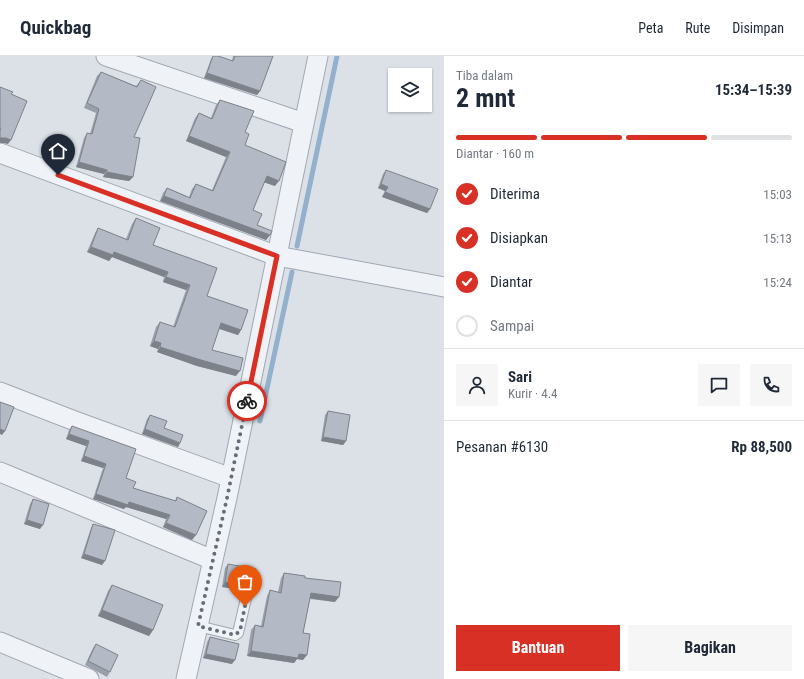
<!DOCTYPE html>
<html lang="id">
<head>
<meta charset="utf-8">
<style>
	:root { --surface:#fff; --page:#f6f6f7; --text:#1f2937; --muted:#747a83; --line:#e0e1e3; --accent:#d93025 }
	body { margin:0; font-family:"Roboto Condensed",sans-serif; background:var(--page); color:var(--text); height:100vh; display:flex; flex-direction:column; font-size:15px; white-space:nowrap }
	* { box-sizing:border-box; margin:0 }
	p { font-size:13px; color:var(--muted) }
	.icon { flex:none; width:22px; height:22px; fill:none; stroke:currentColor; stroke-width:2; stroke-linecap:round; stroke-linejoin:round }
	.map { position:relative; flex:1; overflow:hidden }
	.panel { display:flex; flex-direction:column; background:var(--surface); width:360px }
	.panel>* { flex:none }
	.tools { position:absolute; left:388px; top:12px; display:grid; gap:8px }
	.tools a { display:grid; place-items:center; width:44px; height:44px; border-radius:0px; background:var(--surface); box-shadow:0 1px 3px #0004; font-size:20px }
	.pin { position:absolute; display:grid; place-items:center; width:34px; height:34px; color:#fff; margin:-41px -17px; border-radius:50% 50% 50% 0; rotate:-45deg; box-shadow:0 0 4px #0007 }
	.pin .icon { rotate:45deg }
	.courier { position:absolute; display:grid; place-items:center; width:40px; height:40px; margin:-20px; border:3px solid #d93025; border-radius:50%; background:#fff; color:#222; box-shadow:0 1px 5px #0007 }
	.headline em { font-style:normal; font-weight:700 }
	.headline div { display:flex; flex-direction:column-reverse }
	.headline { display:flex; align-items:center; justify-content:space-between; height:68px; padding:0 12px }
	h1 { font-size:26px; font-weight:700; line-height:30px }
	.bar { display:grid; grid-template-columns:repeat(4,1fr); gap:6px 4px; align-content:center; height:48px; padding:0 12px }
	.bar i { height:5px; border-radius:3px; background:var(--line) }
	.bar .selected { background:var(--accent) }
	.bar p { grid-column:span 4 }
	.line { display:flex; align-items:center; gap:10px; padding:0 12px; border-top:1px solid var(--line) }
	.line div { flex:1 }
	.round { display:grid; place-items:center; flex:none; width:42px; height:42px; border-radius:0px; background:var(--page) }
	ol { padding:0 12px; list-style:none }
	li { display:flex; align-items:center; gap:12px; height:44px }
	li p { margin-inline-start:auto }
	li .icon { padding:4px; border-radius:50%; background:var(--accent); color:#fff; stroke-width:4 }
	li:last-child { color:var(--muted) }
	li i { width:22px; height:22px; border:2px solid var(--line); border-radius:50% }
	.primary-button { display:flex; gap:8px; margin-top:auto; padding:8px 12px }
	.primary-button a { flex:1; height:46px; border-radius:0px; background:var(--accent); color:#fff; font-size:16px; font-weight:700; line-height:46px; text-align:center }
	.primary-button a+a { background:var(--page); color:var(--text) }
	header { display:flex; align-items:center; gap:24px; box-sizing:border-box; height:56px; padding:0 20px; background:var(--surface); border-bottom:1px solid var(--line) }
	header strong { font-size:19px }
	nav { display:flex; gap:22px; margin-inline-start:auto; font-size:14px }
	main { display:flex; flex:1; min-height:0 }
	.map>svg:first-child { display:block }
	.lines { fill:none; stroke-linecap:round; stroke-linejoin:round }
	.stream { stroke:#93b1cc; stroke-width:5 }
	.lane-casing { stroke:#a1a8b2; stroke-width:12 }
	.street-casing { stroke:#a1a8b2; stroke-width:21 }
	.lane { stroke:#eff2f6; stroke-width:10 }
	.street { stroke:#eff2f6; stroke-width:19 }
	.wall { fill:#9aa0a9 }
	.shaded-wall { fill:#7d828a }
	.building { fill:#b3bac5; stroke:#7d828a }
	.done { stroke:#646d7a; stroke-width:4; stroke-dasharray:0 7.2 }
	.route { stroke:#d93025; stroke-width:5 }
</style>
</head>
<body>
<header>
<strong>Quickbag</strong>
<nav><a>Peta</a><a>Rute</a><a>Disimpan</a></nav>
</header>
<main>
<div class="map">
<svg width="444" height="623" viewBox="0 0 444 623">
	<rect width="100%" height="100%" fill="#dce1e8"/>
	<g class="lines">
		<path class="stream" d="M297 190 337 0
			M260 365 292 216"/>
		<defs>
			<path id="lane" d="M198 570 235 579 238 577 247 538"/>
			<path id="street" d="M106 0 304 67
				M0 97 277 200 444 231
				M0 336 75 365 231 422
				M0 416 213 504
				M0 586 89 623
				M186 623 227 442 318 0"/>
		</defs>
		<use href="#lane" class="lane-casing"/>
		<use href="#street" class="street-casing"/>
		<use href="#lane" class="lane"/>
		<use href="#street" class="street"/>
	</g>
	<path class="wall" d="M213 0H218L232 5 233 0H273L260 35 257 39 204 22 211 3Z
		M101 16 136 30 141 24 134 81 133 121 129 125 103 121 104 118 76 111 84 82 87 77 90 78 96 57 84 52 97 20Z
		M220 44 245 76V89L275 130 264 126 253 154 257 169 270 179 266 184 160 145 163 137 167 132 189 141 192 133 196 128 212 134 226 101 186 85 195 62 199 57 211 62 216 49Z
		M386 114 430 153 427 157 382 141 385 135 378 132 383 118Z
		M136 162 153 189 207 240 241 274 238 279 219 273 212 294 236 320 197 310 157 296 158 293 150 290 156 271 160 266 173 271 186 234 163 226 164 221 112 201 109 205 87 196 95 177 98 172 126 183 132 168Z
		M328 355 346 385 343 389 321 385 325 359Z
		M150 359 180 387 178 391 142 378 147 363Z
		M72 370 126 422 133 432 175 445 177 441 192 484 163 471 166 463 126 451 124 453 93 443 103 412 81 405 86 390 66 383 69 374Z
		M33 443 40 473 24 468 30 448Z
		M93 468 102 509 81 502 91 472Z
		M228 508 253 528 250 533 245 532 242 534 222 531 225 512Z
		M284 517 305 522 335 546 310 543 303 577V604L297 603 294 607 247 600 251 574 255 569 261 570 267 540 270 534 278 536 281 522Z
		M112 529 153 574 149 580 98 560 108 535Z
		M210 581 232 608 203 602 207 586Z
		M96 588 110 616 107 621 85 609 93 592Z"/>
	<path class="shaded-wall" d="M207 17 260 35 257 39 204 22Z
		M189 80 230 96 226 101 186 85Z
		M0 82H6L11 84 8 88 3 87H0Z
		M79 106 107 114 104 118 76 111Z
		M107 116 133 121 129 125 103 121Z
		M267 120 279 125 275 130 263 126Z
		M381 128 388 131 385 135 378 132Z
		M385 136 430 153 427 157 382 141Z
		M164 140 270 179 266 184 160 145Z
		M91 191 114 196 168 216 164 221 112 201 109 205 87 196Z
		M166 221 190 229 186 234 163 226Z
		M221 267 241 274 238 279 217 272Z
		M154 285 161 287 158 293 150 290Z
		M160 291 240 315 236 320 197 310 157 296Z
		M0 373 5 375 2 379 0 378Z
		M145 373 180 387 178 391 142 378Z
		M69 378 89 385 86 390 66 383Z
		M323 381 346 385 343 389 321 385Z
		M84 400 106 408 103 412 81 405Z
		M96 438 129 446 170 459 166 463 126 451 124 453 93 443Z
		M27 464 43 469 40 473 24 468Z
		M166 467 196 479 192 484 163 471Z
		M84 498 105 505 102 509 81 502Z
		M225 526 248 528H253L250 533 245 532 242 534 222 531Z
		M311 537 339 541 335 546 308 542Z
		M102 554 153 574 149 580 98 560Z
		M251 595 299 598 307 599 303 604 297 603 294 607 247 600Z
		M206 598 235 604 232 608 203 602Z"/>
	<path class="building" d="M213 0H218L233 5 235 0H273L260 35 207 17Z
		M101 16 137 31 141 24 156 31 134 81 140 82 133 121 107 116V114L79 106 87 77 92 78 99 53 87 47Z
		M0 31 13 36 11 38 27 45 11 84 6 82H0V75L1 73H0Z
		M220 44 254 55 245 76 249 78 245 89 286 106 279 125 267 120 253 154 262 158 257 169 272 175 270 179 164 140 167 132 190 142 196 128 213 135 230 96 189 80 199 57 212 63Z
		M386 114 438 133 430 153 385 136 388 131 381 128Z
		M136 162 160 172 153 189 217 212 207 240 248 254 241 274 221 267 212 294 243 302 240 315 201 304 160 291 161 287 154 285 160 266 175 271 190 229 166 221 168 216 114 196 113 199 91 191 98 172 128 184Z
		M0 346 14 351 5 375 0 373Z
		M328 355 350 359 346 385 323 381Z
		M150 359 167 365 164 372 183 379 180 387 145 373Z
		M72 370 136 393 126 422 136 426 133 432 176 445 177 441 207 455 196 479 166 467 170 459 129 446 128 449 96 438 106 408 84 400 89 385 69 378Z
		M33 443 49 448 43 469 27 464Z
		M93 468 115 474 105 505 84 498Z
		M228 508 256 513 253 528H248L245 530 225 526Z
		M284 517 305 520V522L341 526 339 541 311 537 303 577 310 578 307 599 299 598 298 602 251 595 255 569 263 571 270 534 281 537Z
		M112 529 163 549 153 574 102 554Z
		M210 581 239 588 235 604 206 598Z
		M96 588 118 599 110 616 88 605Z"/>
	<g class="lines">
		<path class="done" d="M245 550 240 575 235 579 198 570 227 442 247 345"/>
		<path class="route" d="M58 119 277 200 247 345"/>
	</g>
</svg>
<div class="tools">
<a><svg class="icon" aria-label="layers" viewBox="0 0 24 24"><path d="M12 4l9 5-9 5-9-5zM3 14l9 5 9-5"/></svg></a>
</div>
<div class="pin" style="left:245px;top:550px;background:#ea580c"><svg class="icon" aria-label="bag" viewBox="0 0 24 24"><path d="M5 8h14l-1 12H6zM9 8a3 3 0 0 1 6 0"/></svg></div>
<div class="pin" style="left:58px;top:119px;background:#1f2937"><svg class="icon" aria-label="home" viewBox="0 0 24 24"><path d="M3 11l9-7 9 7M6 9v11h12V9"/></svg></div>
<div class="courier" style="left:247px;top:345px"><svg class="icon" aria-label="bike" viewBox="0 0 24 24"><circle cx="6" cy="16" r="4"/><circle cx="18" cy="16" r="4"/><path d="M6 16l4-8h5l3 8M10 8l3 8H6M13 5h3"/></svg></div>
</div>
<section class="panel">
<div class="headline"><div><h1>2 mnt</h1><p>Tiba dalam</p></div><em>15:34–15:39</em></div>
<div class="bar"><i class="selected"></i><i class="selected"></i><i class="selected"></i><i></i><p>Diantar · 160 m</p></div>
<ol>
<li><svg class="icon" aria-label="check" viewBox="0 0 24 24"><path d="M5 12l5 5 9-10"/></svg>Diterima<p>15:03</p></li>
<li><svg class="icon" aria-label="check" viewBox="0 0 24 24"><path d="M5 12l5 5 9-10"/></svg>Disiapkan<p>15:13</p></li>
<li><svg class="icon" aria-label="check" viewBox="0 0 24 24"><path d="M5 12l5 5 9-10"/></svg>Diantar<p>15:24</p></li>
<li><i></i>Sampai</li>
</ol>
<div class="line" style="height:72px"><a class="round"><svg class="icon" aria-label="person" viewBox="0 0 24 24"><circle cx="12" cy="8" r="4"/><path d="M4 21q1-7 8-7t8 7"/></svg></a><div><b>Sari</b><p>Kurir · 4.4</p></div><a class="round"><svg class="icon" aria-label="chat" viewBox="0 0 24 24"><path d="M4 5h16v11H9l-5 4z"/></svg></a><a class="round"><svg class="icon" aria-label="phone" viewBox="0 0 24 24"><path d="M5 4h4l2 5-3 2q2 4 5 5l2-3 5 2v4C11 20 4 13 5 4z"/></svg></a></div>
<div class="line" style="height:52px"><div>Pesanan #6130</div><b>Rp 88,500</b></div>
<div class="primary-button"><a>Bantuan</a><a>Bagikan</a></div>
</section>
</main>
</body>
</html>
